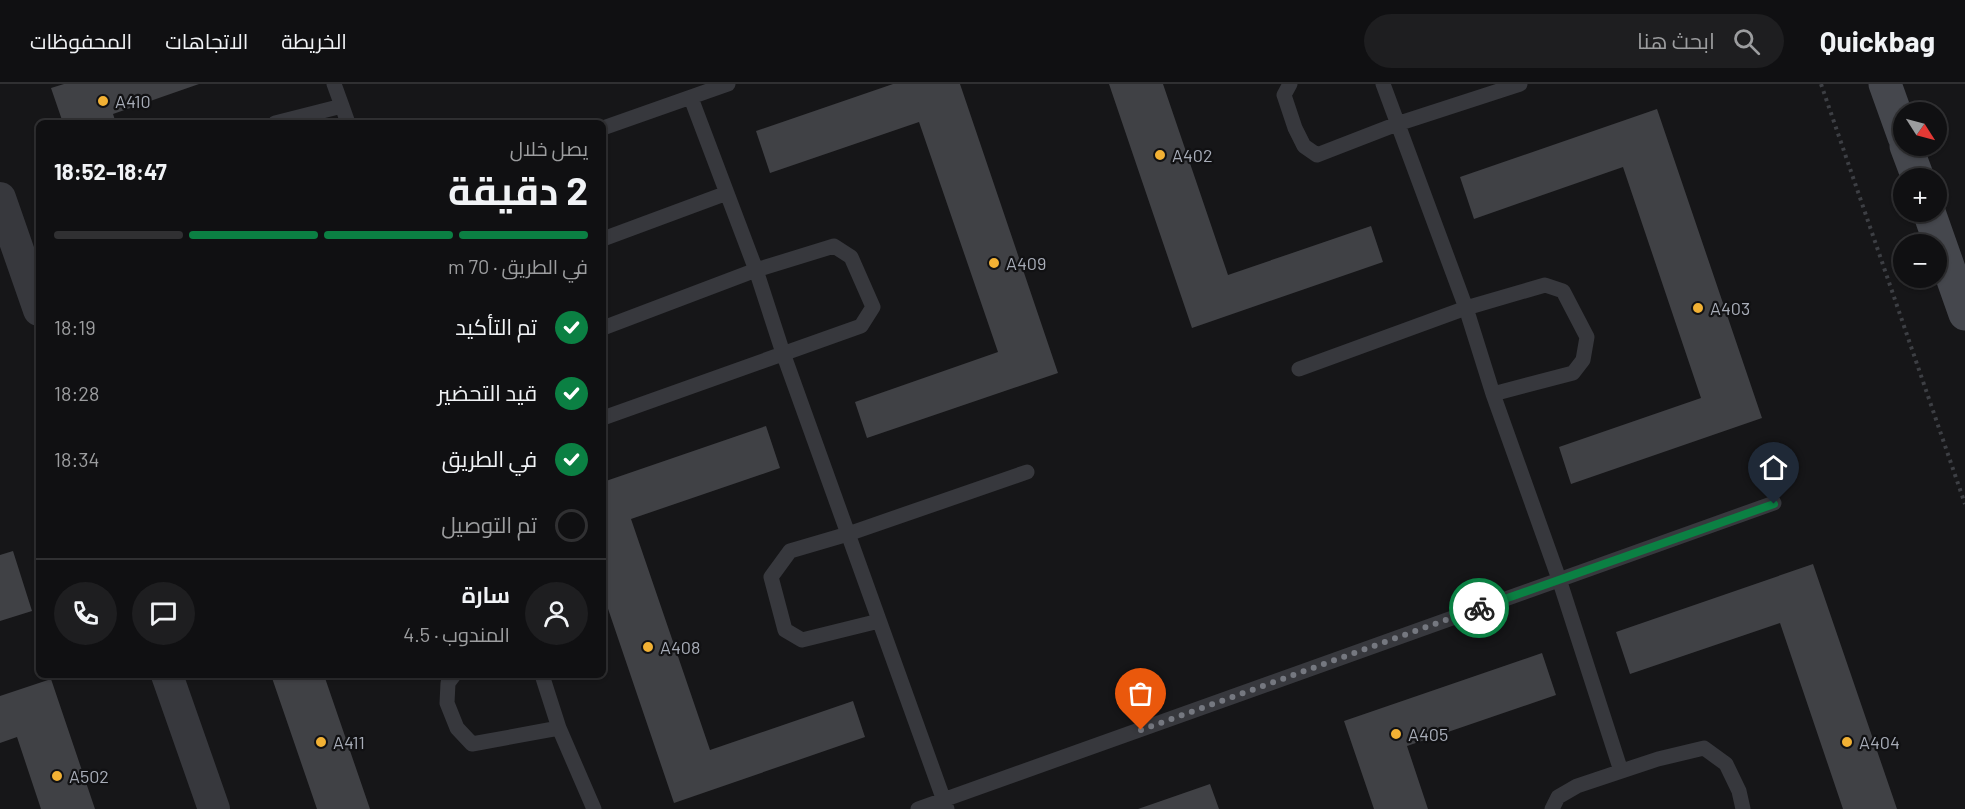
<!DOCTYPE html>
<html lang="ar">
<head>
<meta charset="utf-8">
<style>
	:root { --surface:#101012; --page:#1e1e20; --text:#f1f3f6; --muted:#9c9d9f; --line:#303032; --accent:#0b8043 }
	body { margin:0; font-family:Barlow,Cairo,sans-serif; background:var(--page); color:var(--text); direction:rtl; height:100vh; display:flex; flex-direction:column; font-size:22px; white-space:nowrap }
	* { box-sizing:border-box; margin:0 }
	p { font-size:20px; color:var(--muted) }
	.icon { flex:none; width:33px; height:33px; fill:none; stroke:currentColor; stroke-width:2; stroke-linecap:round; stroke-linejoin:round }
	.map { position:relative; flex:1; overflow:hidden; direction:ltr }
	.details { position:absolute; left:36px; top:36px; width:570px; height:558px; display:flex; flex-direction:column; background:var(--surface); border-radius:9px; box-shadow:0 2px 4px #0004,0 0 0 2px var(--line); direction:rtl }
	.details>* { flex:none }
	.needle { width:39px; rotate:126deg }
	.fabs { position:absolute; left:1893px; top:18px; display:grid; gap:12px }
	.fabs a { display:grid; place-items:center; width:54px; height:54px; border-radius:50%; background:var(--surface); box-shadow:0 2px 4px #0004,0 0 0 2px var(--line); font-size:30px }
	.pin { position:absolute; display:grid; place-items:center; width:51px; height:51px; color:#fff; margin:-62px -26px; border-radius:50% 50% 50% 0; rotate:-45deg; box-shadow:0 0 6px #0007 }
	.pin .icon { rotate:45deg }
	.courier { position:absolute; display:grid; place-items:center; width:60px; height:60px; margin:-30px; border:4px solid #0b8043; border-radius:50%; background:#fff; color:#222; box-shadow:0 2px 8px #0007 }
	.summary em { font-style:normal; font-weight:700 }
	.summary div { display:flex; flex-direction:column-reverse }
	.summary { display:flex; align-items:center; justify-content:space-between; height:102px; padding:0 18px }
	h1 { font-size:39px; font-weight:700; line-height:45px }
	.bar { display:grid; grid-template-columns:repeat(4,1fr); gap:9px 6px; align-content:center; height:72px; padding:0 18px }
	.bar i { height:8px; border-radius:4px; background:var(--line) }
	.bar .current { background:var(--accent) }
	.bar p { grid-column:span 4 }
	.line { display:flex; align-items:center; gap:15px; padding:0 18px; border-top:2px solid var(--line) }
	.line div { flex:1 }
	.round { display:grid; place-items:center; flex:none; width:63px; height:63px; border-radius:32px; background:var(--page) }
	ol { padding:0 18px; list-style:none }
	li { display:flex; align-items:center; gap:18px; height:66px }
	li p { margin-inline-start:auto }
	li .icon { padding:6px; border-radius:50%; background:var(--accent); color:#fff; stroke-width:4 }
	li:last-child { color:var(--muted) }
	li i { width:33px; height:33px; border:3px solid var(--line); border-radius:50% }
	header { display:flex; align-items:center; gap:36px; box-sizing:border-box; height:84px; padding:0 30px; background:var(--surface); border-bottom:2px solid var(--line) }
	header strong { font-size:28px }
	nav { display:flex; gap:33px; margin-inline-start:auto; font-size:21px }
	.search { width:420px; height:54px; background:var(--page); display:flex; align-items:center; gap:15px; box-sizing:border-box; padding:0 21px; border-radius:33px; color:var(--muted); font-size:22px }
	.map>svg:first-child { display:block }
	.building { fill:#404145 }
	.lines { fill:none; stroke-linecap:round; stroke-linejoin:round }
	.path { stroke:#3d3f44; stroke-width:4; stroke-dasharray:3 4.5; stroke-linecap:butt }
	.lane { stroke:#37383d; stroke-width:15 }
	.street { stroke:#37383d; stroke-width:32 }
	.secondary { stroke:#45474d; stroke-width:33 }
	.done { stroke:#757880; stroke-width:6; stroke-dasharray:0 10.8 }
	.route { stroke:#0b8043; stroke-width:8 }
	.poi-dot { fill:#f2b134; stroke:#111113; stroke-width:2 }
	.labels { text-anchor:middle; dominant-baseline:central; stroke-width:4.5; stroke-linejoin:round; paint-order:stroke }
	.poi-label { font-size:18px; fill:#a8adb8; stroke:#111113; text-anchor:start }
</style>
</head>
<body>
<header>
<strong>Quickbag</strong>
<div class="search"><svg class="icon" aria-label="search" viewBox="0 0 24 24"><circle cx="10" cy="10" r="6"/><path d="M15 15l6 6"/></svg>ابحث هنا</div>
<nav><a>الخريطة</a><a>الاتجاهات</a><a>المحفوظات</a></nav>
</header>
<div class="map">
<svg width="1965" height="725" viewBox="0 0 1965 725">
	<rect width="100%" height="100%" fill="#161618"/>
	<path class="building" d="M64 0H199L113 30 116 39H63L51 4Z
		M893 0H960L1058 289 867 354 855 318 998 268 919 38 770 89 756 47Z
		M1109 0H1163L1228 191 1371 142 1383 178 1192 244Z
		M1657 25 1762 334 1571 400 1559 363 1701 314 1623 83 1474 135 1460 93Z
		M766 342 780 384 631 435 710 666 853 617 865 653 674 719 603 510V398Z
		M13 467 32 527 0 537V471Z
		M1813 480 1897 725H1843L1780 539 1630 590 1616 548Z
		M1542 569 1556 611 1407 662 1428 725H1374L1344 637Z
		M271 591H324L370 725H317Z
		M51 595 95 725H41L17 653 0 659V612Z
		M1210 700 1219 725H1138Z"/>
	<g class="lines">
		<path class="path" d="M1821 0 1965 420"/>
		<path class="lane" d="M334 0 342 22
			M1290 0 1284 11 1295 44 1304 62 1317 71 1397 40 1520 0
			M1383 0 1466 224 1493 310 1559 495 1621 687
			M691 14 756 186 783 269 947 725
			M275 39 342 22 348 39
			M603 44 728 0
			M603 155 727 109
			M603 244 756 186 834 162 851 173 873 223 861 242 603 334
			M1299 285 1466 224 1545 201 1563 207 1587 253 1583 276 1573 289 1493 310
			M879 537 802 556 785 546 771 493 790 467 848 450 1027 388
			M454 591 448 599 447 619 457 644 472 660 559 644
			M542 591 559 644 594 725
			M918 725 1774 419
			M1552 725 1558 713 1577 702 1658 675 1704 664 1726 680 1739 707 1743 725"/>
		<path class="street" d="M0 114 39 226
			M167 591 214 725"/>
		<path class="secondary" d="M1885 0 1904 53
			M1906 62 1918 94
			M1929 128 1965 230"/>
	</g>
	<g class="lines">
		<path class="done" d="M1141 646 1479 524"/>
		<path class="route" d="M1479 524 1774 420"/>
	</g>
	<g class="poi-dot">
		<circle cx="103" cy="17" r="6"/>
		<circle cx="1160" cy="71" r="6"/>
		<circle cx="994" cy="179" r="6"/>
		<circle cx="1698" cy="224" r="6"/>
		<circle cx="648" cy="563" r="6"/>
		<circle cx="1396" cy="650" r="6"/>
		<circle cx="321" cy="658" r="6"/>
		<circle cx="1847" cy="658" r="6"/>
		<circle cx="57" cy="692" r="6"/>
	</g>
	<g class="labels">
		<g class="poi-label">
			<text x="115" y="17">A410</text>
			<text x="1172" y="71">A402</text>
			<text x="1006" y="179">A409</text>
			<text x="1710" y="224">A403</text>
			<text x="660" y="563">A408</text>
			<text x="1408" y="650">A405</text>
			<text x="333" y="658">A411</text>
			<text x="1859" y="658">A404</text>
			<text x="69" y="692">A502</text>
		</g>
	</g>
</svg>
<div class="fabs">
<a><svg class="needle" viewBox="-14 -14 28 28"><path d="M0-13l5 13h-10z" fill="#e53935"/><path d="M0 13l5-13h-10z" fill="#9c9d9f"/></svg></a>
<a>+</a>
<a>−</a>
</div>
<div class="pin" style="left:1141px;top:646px;background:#ea580c"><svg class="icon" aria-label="bag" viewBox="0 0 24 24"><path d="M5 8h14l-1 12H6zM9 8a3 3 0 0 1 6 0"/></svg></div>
<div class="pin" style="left:1774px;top:420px;background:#1f2937"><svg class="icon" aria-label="home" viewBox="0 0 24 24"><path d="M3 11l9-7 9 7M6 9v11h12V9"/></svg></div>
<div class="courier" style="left:1479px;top:524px"><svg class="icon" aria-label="bike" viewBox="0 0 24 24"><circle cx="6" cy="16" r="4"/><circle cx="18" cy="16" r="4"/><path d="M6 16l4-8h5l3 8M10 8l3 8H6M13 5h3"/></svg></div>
<section class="details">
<div class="summary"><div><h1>2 دقيقة</h1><p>يصل خلال</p></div><em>18:47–18:52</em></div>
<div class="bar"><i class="current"></i><i class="current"></i><i class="current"></i><i></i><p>في الطريق · 70 m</p></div>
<ol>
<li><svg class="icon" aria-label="check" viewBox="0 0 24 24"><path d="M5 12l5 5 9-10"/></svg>تم التأكيد<p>18:19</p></li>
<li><svg class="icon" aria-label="check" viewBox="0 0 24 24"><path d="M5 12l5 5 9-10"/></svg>قيد التحضير<p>18:28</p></li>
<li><svg class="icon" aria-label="check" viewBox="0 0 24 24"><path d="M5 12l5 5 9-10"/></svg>في الطريق<p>18:34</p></li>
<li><i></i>تم التوصيل</li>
</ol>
<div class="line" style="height:108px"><a class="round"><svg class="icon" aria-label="person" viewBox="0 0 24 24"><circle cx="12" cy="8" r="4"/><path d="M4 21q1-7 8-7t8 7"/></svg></a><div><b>سارة</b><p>المندوب · 4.5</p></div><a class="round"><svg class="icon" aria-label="chat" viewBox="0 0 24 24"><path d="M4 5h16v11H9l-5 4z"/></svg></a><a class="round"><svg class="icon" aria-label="phone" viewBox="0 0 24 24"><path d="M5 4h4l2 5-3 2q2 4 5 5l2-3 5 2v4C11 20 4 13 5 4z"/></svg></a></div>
</section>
</div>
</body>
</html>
